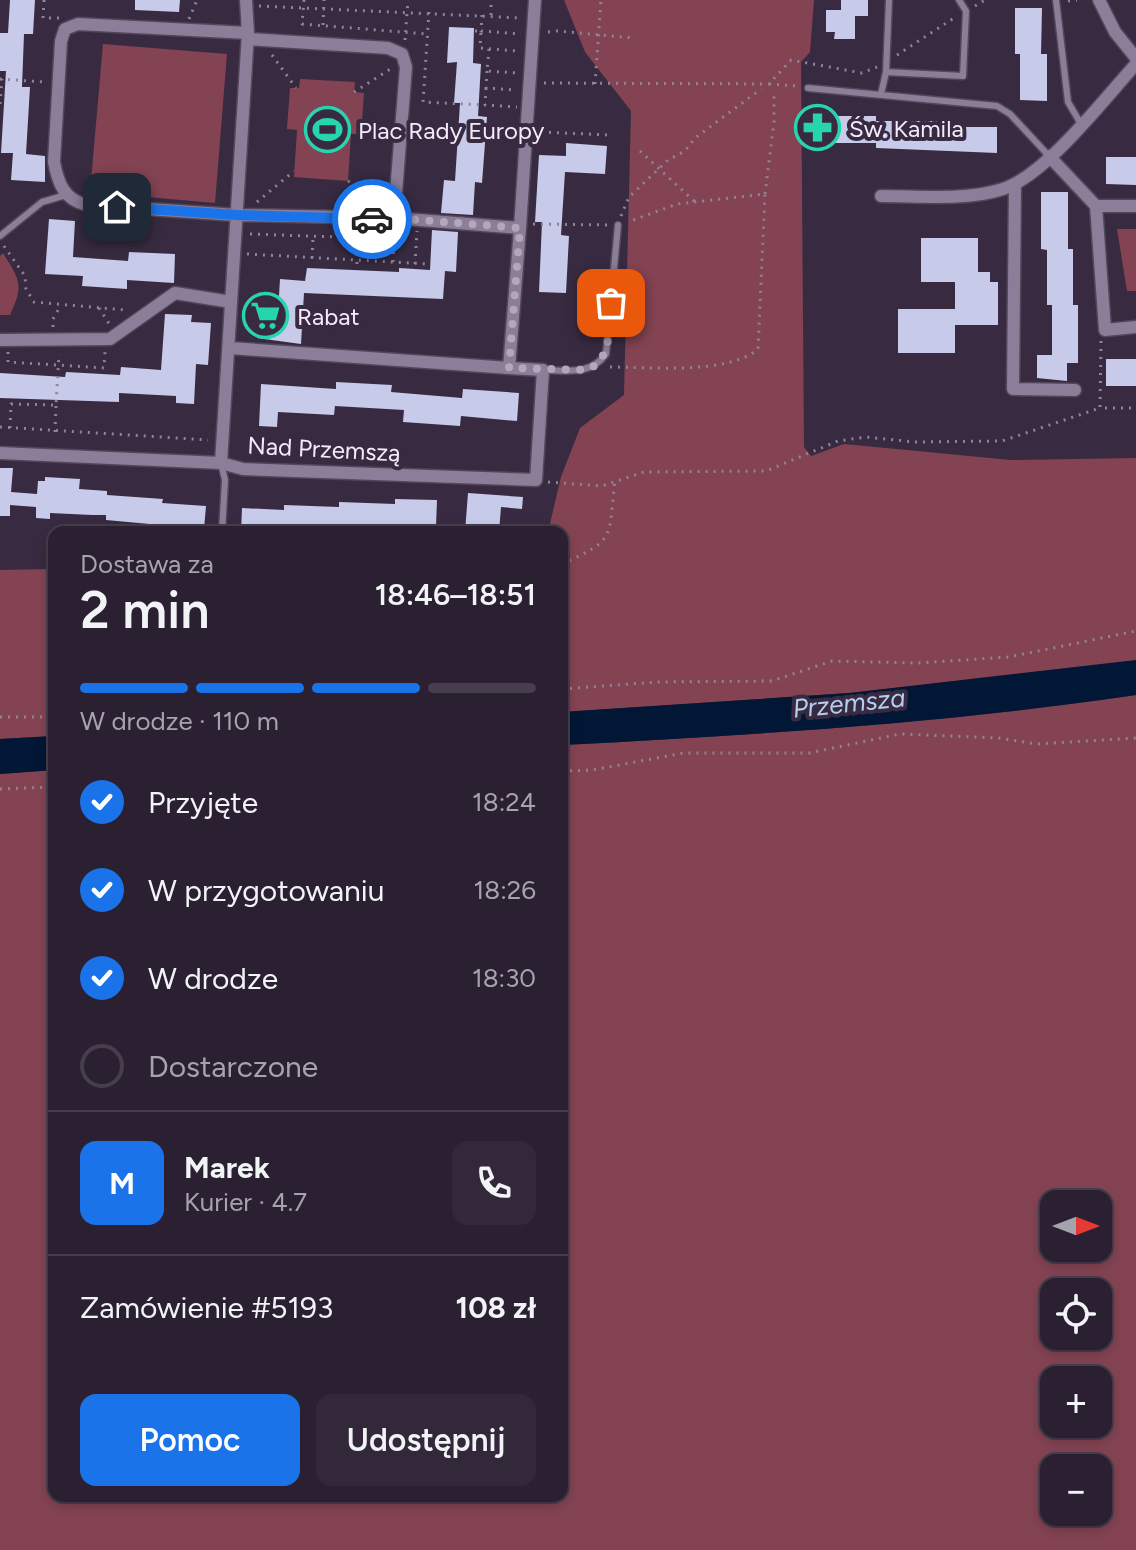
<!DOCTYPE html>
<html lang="pl">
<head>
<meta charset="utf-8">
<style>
	:root { --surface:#2a2031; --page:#322839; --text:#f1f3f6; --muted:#a5a3ab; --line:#463e4d; --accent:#1a73e8 }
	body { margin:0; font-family:Figtree,sans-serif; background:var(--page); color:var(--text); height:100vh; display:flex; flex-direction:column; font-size:30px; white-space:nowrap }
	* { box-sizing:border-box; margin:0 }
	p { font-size:26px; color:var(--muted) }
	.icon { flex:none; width:44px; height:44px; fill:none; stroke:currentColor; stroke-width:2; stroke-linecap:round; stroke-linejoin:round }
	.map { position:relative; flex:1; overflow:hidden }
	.details { position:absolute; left:48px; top:526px; width:520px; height:976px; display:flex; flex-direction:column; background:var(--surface); border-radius:16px; box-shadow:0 4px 12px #0003,0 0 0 2px var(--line) }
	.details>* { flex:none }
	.needle { width:52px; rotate:90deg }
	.tools { position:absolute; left:1040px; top:1190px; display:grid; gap:16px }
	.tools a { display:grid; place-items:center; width:72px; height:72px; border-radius:16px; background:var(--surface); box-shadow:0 4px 12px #0003,0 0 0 2px var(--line); font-size:40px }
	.pin { position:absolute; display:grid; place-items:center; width:68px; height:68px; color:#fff; margin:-34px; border-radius:16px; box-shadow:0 4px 12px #0006 }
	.courier { position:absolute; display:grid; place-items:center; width:80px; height:80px; margin:-40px; border:6px solid #1a73e8; border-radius:50%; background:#fff; color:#222; box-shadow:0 2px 10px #0007 }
	.overview em { font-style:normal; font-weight:600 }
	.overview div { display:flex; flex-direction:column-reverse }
	.overview { display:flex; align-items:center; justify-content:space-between; height:136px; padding:0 32px }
	h1 { font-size:52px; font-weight:600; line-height:60px }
	.bar { display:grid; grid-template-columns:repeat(4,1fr); gap:12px 8px; align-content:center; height:96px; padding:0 32px }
	.bar i { height:10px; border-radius:6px; background:var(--line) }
	.bar .selected { background:var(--accent) }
	.bar p { grid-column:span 4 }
	.line { display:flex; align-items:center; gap:20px; padding:0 32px; border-top:2px solid var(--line) }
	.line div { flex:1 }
	.round { display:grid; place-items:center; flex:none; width:84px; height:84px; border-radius:16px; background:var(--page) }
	ol { padding:0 32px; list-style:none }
	li { display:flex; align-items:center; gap:24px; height:88px }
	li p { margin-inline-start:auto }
	li .icon { padding:8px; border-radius:50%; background:var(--accent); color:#fff; stroke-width:4 }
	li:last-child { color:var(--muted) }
	li i { width:44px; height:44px; border:4px solid var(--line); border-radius:50% }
	.primary-button { display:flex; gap:16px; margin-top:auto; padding:16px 32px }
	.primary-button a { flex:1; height:92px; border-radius:16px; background:var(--accent); color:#fff; font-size:32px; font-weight:600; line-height:92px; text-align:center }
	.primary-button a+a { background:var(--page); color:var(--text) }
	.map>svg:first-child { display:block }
	.green { fill:#834352; fill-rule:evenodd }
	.water { fill:#011735 }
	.building { fill:#c8cae9 }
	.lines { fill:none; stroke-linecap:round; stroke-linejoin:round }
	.service-casing { stroke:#52475a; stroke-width:9 }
	.minor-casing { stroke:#52475a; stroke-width:15 }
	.path { stroke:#8f8497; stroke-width:3; stroke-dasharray:2 6; stroke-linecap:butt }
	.service { stroke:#8c7d98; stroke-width:6 }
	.minor { stroke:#8c7d98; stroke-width:12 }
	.done { stroke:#b2a8b9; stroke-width:8; stroke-dasharray:0 14.4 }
	.route { stroke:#1a73e8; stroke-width:10 }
	.labels { text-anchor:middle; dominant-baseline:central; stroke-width:8; stroke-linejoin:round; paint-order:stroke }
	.poi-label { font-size:24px; fill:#f4ebfa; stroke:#382b41; text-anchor:start }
	.street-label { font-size:24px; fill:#f4ebfa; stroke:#382b41 }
	.water-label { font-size:26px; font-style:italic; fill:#b4cef0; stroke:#382b41 }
</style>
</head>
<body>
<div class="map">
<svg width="1136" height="1550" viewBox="0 0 1136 1550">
	<rect width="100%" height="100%" fill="#382b41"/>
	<path class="green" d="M564 0H814L810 52 801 62 804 447 811 456 844 444 1011 460 1136 458V662L849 693 562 712V532H548L561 477 580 428 624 395 631 111 585 52Z
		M103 44 227 54 215 203 90 192Z
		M300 79 355 82 354 92 364 93 361 134H351L348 181 294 177 297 130 287 129 290 88H299Z
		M1117 229H1136V291H1127Z
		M3 253C20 280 24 285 10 315H0V256Z
		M54 569V736L0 739V570Z
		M1136 695V1550H0V774L54 770V1496H562V745C754 735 946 723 1136 695ZM1054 1204H1098V1248H1054ZM1054 1292H1098V1336H1054ZM1054 1380H1098V1424H1054ZM1054 1468H1098V1512H1054Z"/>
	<path class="water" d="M1136 660V695C946 723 754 735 562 745V712L849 693Z
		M54 736V770L0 774V739Z"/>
	<path class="building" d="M10 0H35L33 34H24L22 87H30L26 154 45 156V182L11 180 13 153H1L6 71H0V33H8Z
		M135 0H180L179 12 135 10Z
		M841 0H868V16H855V39H834L835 32H826V10H841Z
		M1015 8H1042L1041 54H1047V101L1020 100V54H1015Z
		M449 27 474 28 473 63 481 64 478 116 487 117 482 183 475 182 473 215 441 213 444 180 455 181 460 103H454L457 62 447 63Z
		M814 116H876V121H937L936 127H997V153L876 148V143H814Z
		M566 143 607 146 605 174 565 172 561 235 569 236 566 293 539 292 542 222H535L539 155 566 156Z
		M1106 157H1136V185L1106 184Z
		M1041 192H1068V249H1073V305H1078V363H1067V381L1037 378V355H1052V305H1047V250L1041 249Z
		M49 219 75 221 73 257 128 261 129 252 175 254 174 283 127 280V289L82 286 83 276 45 274Z
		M432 230 458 232 456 272 445 271 443 299 304 293 301 344 257 338 260 294 279 296 280 279 305 281 307 268 399 272V268L430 270Z
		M921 238H978V272H990V282H998V325H955V353H898V309H955V282H921Z
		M165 314 192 315 191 322 211 323 208 365 196 364 194 404 176 403V396L119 393V402L0 398V373L65 377 66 372 120 375 121 367 161 370Z
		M1106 359H1136V386H1106Z
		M336 382 392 385 391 392 462 398 463 389 519 393 517 421 461 416 460 426 403 422 404 410 335 406 334 415 278 412 277 427 259 426 261 384 336 389Z
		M0 468H13L11 492 37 494 38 481H45V477L80 479 79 489 107 491V495L163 499 162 503 206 506 204 529 106 520V515H92L50 513V519L36 518V507L10 505V516H0Z
		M468 493 523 497 522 509 501 507 499 532H465Z
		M395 499 437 500 436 526 394 524V530L338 528V532H241L242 508 284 510V505L339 507V502L395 504Z"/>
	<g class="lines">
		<defs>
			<path id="service" d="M1056 0 1068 102 1081 124
				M886 72 963 76 966 11 959 0
				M808 88 997 106 1010 114 1049 156
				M881 94 886 72 889 0
				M0 236 42 202 66 195
				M543 370C567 370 590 376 606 354L618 225
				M221 463 225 480 222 532"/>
			<path id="minor" d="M1099 0 1115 32 1136 58
				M248 39 388 48 402 54 406 67 394 218 237 215 87 205C64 200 58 183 54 162L61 41 65 29 78 24 248 33
				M1049 156 1096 206 1105 330 1136 327
				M1015 184 1013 389 1075 390
				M881 196C920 196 966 201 1003 189 1046 175 1104 99 1136 64
				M1096 206H1136
				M394 218 520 228 535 0
				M0 340 110 339 175 293 231 302
				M230 348 509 368 520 228
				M0 453 221 463 243 469 536 480 543 370 509 368
				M221 463 248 33 246 0"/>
		</defs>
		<use href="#service" class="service-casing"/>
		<use href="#minor" class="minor-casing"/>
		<path class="path" d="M44 0 43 18H59
			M304 0 302 24 427 34
			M1068 1 1077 0
			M259 6 522 18
			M975 6 985 0
			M429 12 423 102 485 105
			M482 15 481 31 521 34
			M491 15V0
			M189 19 197 0
			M323 25 324 0
			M475 31H481L480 48 517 51
			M548 32 557 31 634 38
			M405 40 408 0
			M489 49 487 71 517 73
			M272 55 296 88
			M897 55 954 18
			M487 71 486 88 516 90
			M0 79 44 82
			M544 83 769 84 791 60 862 73 877 67
			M595 84 601 0
			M769 84 797 86
			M486 88 485 105 517 107
			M354 92 392 68
			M0 104 2 79
			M541 132 609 135
			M640 151 695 202
			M348 181 380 203
			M765 194 774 122V92
			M257 202 294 171
			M621 216 629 197 668 160 685 151 695 138 761 89
			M533 224 609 225
			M250 234 394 239
			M357 238V266
			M4 246 25 276 26 289 34 302 125 310
			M247 254 429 264
			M312 258 313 238
			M393 262 394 230
			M415 264 417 231
			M99 308 110 325
			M53 327V319L61 305
			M1101 341 1100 408H1136
			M8 352V362L104 368 105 351
			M610 367C649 367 728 375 758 349L765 194 677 204 628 222
			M0 427 208 440
			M10 428 11 404 56 405 59 354
			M55 432 56 405
			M548 482 602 486 644 472 766 471 838 441 866 437 915 442 1002 441 1100 408
			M562 564C617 539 608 539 615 481
			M562 689 657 682 772 681 832 661 917 663 1009 657 1136 631
			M0 717H54
			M562 771 592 770 684 753H809L900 734 999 738 1037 744 1136 738
			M0 789 54 787"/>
		<use href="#service" class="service"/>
		<use href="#minor" class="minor"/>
	</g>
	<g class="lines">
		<path class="done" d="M372 219 394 218 520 228 509 368 587 370C613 358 608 329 611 303"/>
		<path class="route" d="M117 207 237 215 372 219"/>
	</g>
	<defs>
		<symbol id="pharmacy-ring" viewBox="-11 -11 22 22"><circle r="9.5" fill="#382b41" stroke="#26d5ae" stroke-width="1.5"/><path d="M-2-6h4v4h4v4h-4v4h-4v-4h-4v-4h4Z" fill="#26d5ae"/></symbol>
		<symbol id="stadium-ring" viewBox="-11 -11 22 22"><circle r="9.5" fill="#382b41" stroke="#26d5ae" stroke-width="1.5"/><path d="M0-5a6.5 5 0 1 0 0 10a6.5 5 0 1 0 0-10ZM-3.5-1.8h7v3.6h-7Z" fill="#26d5ae"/></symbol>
		<symbol id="supermarket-ring" viewBox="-11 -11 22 22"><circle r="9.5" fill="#382b41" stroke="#26d5ae" stroke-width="1.5"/><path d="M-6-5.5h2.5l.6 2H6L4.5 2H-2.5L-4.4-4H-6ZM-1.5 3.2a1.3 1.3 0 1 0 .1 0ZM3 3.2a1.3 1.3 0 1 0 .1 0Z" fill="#26d5ae"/></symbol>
	</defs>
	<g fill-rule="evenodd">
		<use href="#pharmacy-ring" x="792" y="102" width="51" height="51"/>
		<use href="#stadium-ring" x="302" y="104" width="51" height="51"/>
		<use href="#supermarket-ring" x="240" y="290" width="51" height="51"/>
	</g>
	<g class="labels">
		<g class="poi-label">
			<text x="849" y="128">Św. Kamila</text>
			<text x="358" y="130">Plac Rady Europy</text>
			<text x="297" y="316">Rabat</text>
		</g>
		<g class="street-label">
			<text transform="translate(324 449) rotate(3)">Nad Przemszą</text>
		</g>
		<g class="water-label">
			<text transform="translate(849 703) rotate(-6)">Przemsza</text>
		</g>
	</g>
</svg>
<div class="tools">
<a><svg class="needle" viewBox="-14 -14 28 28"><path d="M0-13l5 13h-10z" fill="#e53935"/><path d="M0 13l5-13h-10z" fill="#a5a3ab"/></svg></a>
<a><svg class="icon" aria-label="locate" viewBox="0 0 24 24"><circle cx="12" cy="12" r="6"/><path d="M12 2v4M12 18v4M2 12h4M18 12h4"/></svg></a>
<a>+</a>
<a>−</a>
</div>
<div class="pin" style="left:611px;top:303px;background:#ea580c"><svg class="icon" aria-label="bag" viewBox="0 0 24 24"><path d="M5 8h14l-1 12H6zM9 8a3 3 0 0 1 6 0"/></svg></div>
<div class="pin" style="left:117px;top:207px;background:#1f2937"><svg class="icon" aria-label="home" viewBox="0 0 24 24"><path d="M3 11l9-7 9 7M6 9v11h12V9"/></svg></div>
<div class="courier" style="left:372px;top:219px"><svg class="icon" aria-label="car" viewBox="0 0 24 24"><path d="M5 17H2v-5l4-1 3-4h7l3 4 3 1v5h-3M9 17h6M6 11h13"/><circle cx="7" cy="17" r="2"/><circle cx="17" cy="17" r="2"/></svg></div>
<section class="details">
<div class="overview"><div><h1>2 min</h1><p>Dostawa za</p></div><em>18:46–18:51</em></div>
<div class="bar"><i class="selected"></i><i class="selected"></i><i class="selected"></i><i></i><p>W drodze · 110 m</p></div>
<ol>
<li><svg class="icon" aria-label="check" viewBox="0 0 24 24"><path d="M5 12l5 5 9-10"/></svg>Przyjęte<p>18:24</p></li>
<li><svg class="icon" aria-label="check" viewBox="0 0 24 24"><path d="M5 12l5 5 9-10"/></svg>W przygotowaniu<p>18:26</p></li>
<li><svg class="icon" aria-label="check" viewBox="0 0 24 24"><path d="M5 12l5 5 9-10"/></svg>W drodze<p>18:30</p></li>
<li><i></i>Dostarczone</li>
</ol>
<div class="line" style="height:144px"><b class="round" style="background:var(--accent);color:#fff">M</b><div><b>Marek</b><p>Kurier · 4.7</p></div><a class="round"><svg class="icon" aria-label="phone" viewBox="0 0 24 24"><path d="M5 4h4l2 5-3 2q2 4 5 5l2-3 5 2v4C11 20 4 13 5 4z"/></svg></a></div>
<div class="line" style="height:104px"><div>Zamówienie #5193</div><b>108 zł</b></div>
<div class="primary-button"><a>Pomoc</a><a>Udostępnij</a></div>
</section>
</div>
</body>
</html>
